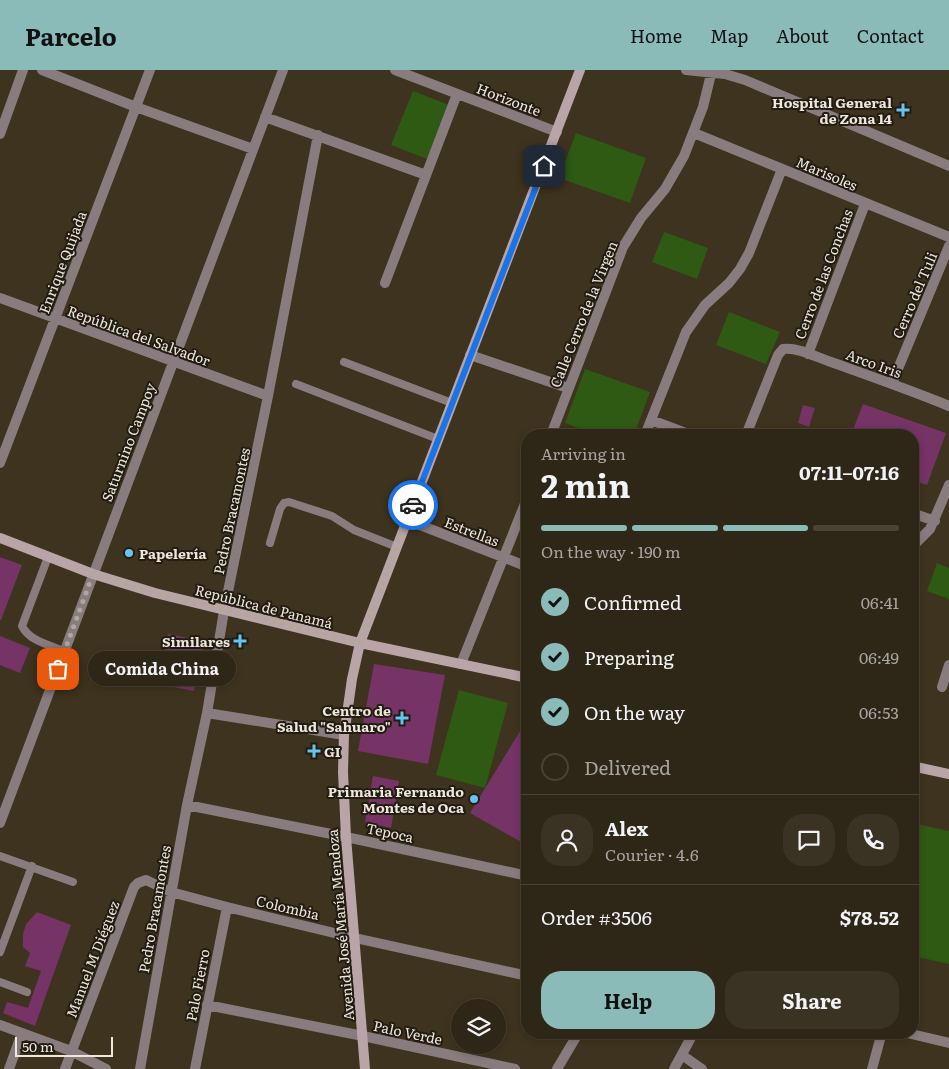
<!DOCTYPE html>
<html lang="en">
<head>
<meta charset="utf-8">
<style>
	:root { --surface:#2e2616; --page:#3a3223; --text:#f1f3f6; --muted:#a7a5a1; --line:#494335; --accent:#8bbbb9 }
	body { margin:0; font-family:Literata,serif; background:var(--page); color:var(--text); height:100vh; display:flex; flex-direction:column; font-size:19px; white-space:nowrap }
	* { box-sizing:border-box; margin:0 }
	p { font-size:16px; color:var(--muted) }
	.icon { flex:none; width:28px; height:28px; fill:none; stroke:currentColor; stroke-width:2; stroke-linecap:round; stroke-linejoin:round }
	.map { position:relative; flex:1; overflow:hidden }
	.side { position:absolute; left:521px; top:359px; width:398px; height:610px; display:flex; flex-direction:column; background:var(--surface); border-radius:20px; box-shadow:0 2px 8px #0003,0 0 0 1px var(--line) }
	.side>* { flex:none }
	.buttons { position:absolute; left:451px; top:929px; display:grid; gap:10px }
	.buttons a { display:grid; place-items:center; width:55px; height:55px; border-radius:50%; background:var(--surface); box-shadow:0 2px 8px #0003,0 0 0 1px var(--line); font-size:25px }
	.scale { position:absolute; left:15px; bottom:12px; width:98px; box-sizing:border-box; padding-left:5px; border:2px solid #eee7db; border-top:0; font-size:14px; line-height:18px; white-space:nowrap; color:#eee7db; -webkit-text-stroke:4px #211c12; paint-order:stroke }
	.pin { position:absolute; display:grid; place-items:center; width:42px; height:42px; color:#fff; margin:-21px; border-radius:10px; box-shadow:0 2px 8px #0006 }
	.courier { position:absolute; display:grid; place-items:center; width:50px; height:50px; margin:-25px; border:4px solid #1a73e8; border-radius:50%; background:#fff; color:#222; box-shadow:0 1px 6px #0007 }
	.bubble { position:absolute; height:35px; border-radius:18px; background:var(--surface); box-shadow:0 2px 8px #0003,0 0 0 1px var(--line); font-size:16px; font-weight:700; line-height:35px; text-align:center }
	.headline em { font-style:normal; font-weight:700 }
	.headline div { display:flex; flex-direction:column-reverse }
	.headline { display:flex; align-items:center; justify-content:space-between; height:85px; padding:0 20px }
	h1 { font-size:32px; font-weight:700; line-height:38px }
	.bar { display:grid; grid-template-columns:repeat(4,1fr); gap:8px 5px; align-content:center; height:60px; padding:0 20px }
	.bar i { height:6px; border-radius:4px; background:var(--line) }
	.bar .selected { background:var(--accent) }
	.bar p { grid-column:span 4 }
	.line { display:flex; align-items:center; gap:12px; padding:0 20px; border-top:1px solid var(--line) }
	.line div { flex:1 }
	.round { display:grid; place-items:center; flex:none; width:52px; height:52px; border-radius:20px; background:var(--page) }
	ol { padding:0 20px; list-style:none }
	li { display:flex; align-items:center; gap:15px; height:55px }
	li p { margin-inline-start:auto }
	li .icon { padding:5px; border-radius:50%; background:var(--accent); color:#111; stroke-width:4 }
	li:last-child { color:var(--muted) }
	li i { width:28px; height:28px; border:2px solid var(--line); border-radius:50% }
	.cta { display:flex; gap:10px; margin-top:auto; padding:10px 20px }
	.cta a { flex:1; height:58px; border-radius:20px; background:var(--accent); color:#111; font-size:20px; font-weight:700; line-height:58px; text-align:center }
	.cta a+a { background:var(--page); color:var(--text) }
	header { display:flex; align-items:center; gap:30px; box-sizing:border-box; height:70px; padding:0 25px; background:var(--accent); color:#111 }
	header strong { font-size:24px }
	nav { display:flex; gap:28px; margin-inline-start:auto; font-size:18px }
	.map>svg:first-child { display:block }
	.green { fill:#2e5a13 }
	.building { fill:#753366 }
	.lines { fill:none; stroke-linecap:round; stroke-linejoin:round }
	.lane { stroke:#897c7f; stroke-width:8 }
	.street { stroke:#897c7f; stroke-width:10 }
	.secondary { stroke:#b9a4a8; stroke-width:10 }
	.done { stroke:#b0a899; stroke-width:5; stroke-dasharray:0 9 }
	.route { stroke:#1a73e8; stroke-width:6 }
	.poi-dot { fill:#66c4ef; stroke:#211c12; stroke-width:2 }
	.labels { text-anchor:middle; dominant-baseline:central; stroke-width:4; stroke-linejoin:round; paint-order:stroke }
	.street-label { font-size:14px; fill:#eee7db; stroke:#211c12 }
	.poi-label { font-size:14px; font-weight:bold; fill:#eee7db; stroke:#211c12; text-anchor:end }
</style>
</head>
<body>
<header>
<strong>Parcelo</strong>
<nav><a>Home</a><a>Map</a><a>About</a><a>Contact</a></nav>
</header>
<div class="map">
<svg width="949" height="999" viewBox="0 0 949 999">
	<rect width="100%" height="100%" fill="#3e331e"/>
	<path class="green" d="M413 21 449 35 427 89 391 75Z
		M576 63 646 88 630 133 559 108Z
		M664 162 708 178 697 209 652 192Z
		M729 242 780 262 766 294 716 275Z
		M585 299 650 322 634 365H597L565 353Z
		M937 493 949 498V529L927 521Z
		M459 620 508 633 485 718 436 705Z
		M912 753 949 761V894L913 886Z"/>
	<path class="building" d="M863 334 946 363 927 415 912 410V365H851Z
		M803 335 815 338 809 357 798 353Z
		M0 487 22 495 1 550H0Z
		M168 564 204 571 194 621 158 614Z
		M0 566 30 578 20 603 0 595Z
		M374 594 445 605 428 694 358 681Z
		M528 648V776L470 743Z
		M373 706 399 711 391 758 365 752Z
		M37 842 71 855 35 956 3 943 7 932 28 938 41 901 25 896 30 883 23 877V864L26 854Z"/>
	<g class="lines">
		<path class="lane" d="M344 292 452 333
			M296 314 438 369
			M270 473 280 439 284 433 289 432 332 446 354 460 397 477
			M48 487 22 556C29 571 50 575 64 581
			M0 786 73 812
			M0 882 32 796
			M0 912 27 922"/>
		<path class="street" d="M42 0 136 37 253 79
			M395 0 557 62
			M686 0 725 4 745 10 949 96
			M265 47 426 105
			M694 63 949 167
			M0 64 23 0
			M385 213 457 24
			M0 228 268 326
			M808 284 865 134
			M470 285 568 318
			M892 313 949 176
			M651 350 691 365
			M551 365 623 177 641 148 665 119 684 86 703 37 712 0
			M645 365 686 262 705 235 729 213 740 199 749 183 782 99
			M746 365 778 285 783 279C798 277 816 287 831 292 870 306 910 320 949 336
			M0 393 150 0
			M912 443 935 451
			M407 450 528 497
			M912 477 930 459 949 415
			M461 594 528 426
			M942 617 949 595
			M207 643 344 665
			M187 735 346 767 528 806
			M0 753 283 0
			M207 935 363 966 515 999
			M0 955 71 981 106 999
			M903 962 949 973
			M682 985 702 999
			M9 999 22 963
			M65 999 134 817 138 813 146 810 171 822 227 837 355 868 528 906
			M140 999 187 735 207 643 224 541 268 326 318 65
			M195 999 227 837
			M557 999 579 962
			M674 999 694 962
			M872 999 882 962"/>
		<path class="secondary" d="M0 468 93 504 155 523 360 573 528 608
			M912 696 949 704
			M365 999 346 767 343 702 344 665 352 609 360 573 580 0"/>
	</g>
	<g class="lines">
		<path class="done" d="M58 599 93 504 155 523 360 573 413 435"/>
		<path class="route" d="M413 435 544 96"/>
	</g>
	<g class="poi-dot">
		<path d="M900.5 32.5h5v5h5v5h-5v5h-5v-5h-5v-5h5z"/>
		<circle cx="129" cy="483" r="5"/>
		<path d="M237.5 563.5h5v5h5v5h-5v5h-5v-5h-5v-5h5z"/>
		<path d="M399.5 640.5h5v5h5v5h-5v5h-5v-5h-5v-5h5z"/>
		<path d="M311.5 673.5h5v5h5v5h-5v5h-5v-5h-5v-5h5z"/>
		<circle cx="474" cy="729" r="5"/>
	</g>
	<g class="labels">
		<g class="street-label">
			<text transform="translate(509 29) rotate(21)">Horizonte</text>
			<text transform="translate(827 103) rotate(23)">Marisoles</text>
			<text transform="translate(62 192) rotate(-69)">Enrique Quijada</text>
			<text transform="translate(823 204) rotate(-69)">Cerro de las Conchas</text>
			<text transform="translate(914 225) rotate(-67)">Cerro del Tuli</text>
			<text transform="translate(583 244) rotate(-68)">Calle Cerro de la Virgen</text>
			<text transform="translate(139 265) rotate(20)">República del Salvador</text>
			<text transform="translate(874 293) rotate(20)">Arco Iris</text>
			<text transform="translate(128 372) rotate(-69)">Saturnino Campoy</text>
			<text transform="translate(231 441) rotate(-78)">Pedro Bracamontes</text>
			<text transform="translate(472 461) rotate(21)">Estrellas</text>
			<text transform="translate(264 536) rotate(14)">República de Panamá</text>
			<text transform="translate(390 762) rotate(12)">Tepoca</text>
			<text transform="translate(288 837) rotate(13)">Colombia</text>
			<text transform="translate(154 839) rotate(-80)">Pedro Bracamontes</text>
			<text transform="translate(340 855) rotate(-95)">Avenida José María Mendoza</text>
			<text transform="translate(92 889) rotate(-69)">Manuel M Diéguez</text>
			<text transform="translate(197 915) rotate(-79)">Palo Fierro</text>
			<text transform="translate(408 962) rotate(12)">Palo Verde</text>
		</g>
		<g class="poi-label">
			<text x="892" y="32">Hospital General<tspan x="892" dy="16">de Zona 14</tspan></text>
			<text x="139" y="483" text-anchor="start">Papelería</text>
			<text x="230" y="571">Similares</text>
			<text x="391" y="640">Centro de<tspan x="391" dy="16">Salud "Sahuaro"</tspan></text>
			<text x="324" y="681" text-anchor="start">GI</text>
			<text x="464" y="721">Primaria Fernando<tspan x="464" dy="16">Montes de Oca</tspan></text>
		</g>
	</g>
</svg>
<div class="buttons">
<a><svg class="icon" aria-label="layers" viewBox="0 0 24 24"><path d="M12 4l9 5-9 5-9-5zM3 14l9 5 9-5"/></svg></a>
</div>
<div class="scale">50 m</div>
<div class="pin" style="left:58px;top:599px;background:#ea580c"><svg class="icon" aria-label="bag" viewBox="0 0 24 24"><path d="M5 8h14l-1 12H6zM9 8a3 3 0 0 1 6 0"/></svg></div>
<div class="pin" style="left:544px;top:96px;background:#1f2937"><svg class="icon" aria-label="home" viewBox="0 0 24 24"><path d="M3 11l9-7 9 7M6 9v11h12V9"/></svg></div>
<div class="courier" style="left:413px;top:435px"><svg class="icon" aria-label="car" viewBox="0 0 24 24"><path d="M5 17H2v-5l4-1 3-4h7l3 4 3 1v5h-3M9 17h6M6 11h13"/><circle cx="7" cy="17" r="2"/><circle cx="17" cy="17" r="2"/></svg></div>
<div class="bubble" style="left:88px;top:581px;width:148px">Comida China</div>
<section class="side">
<div class="headline"><div><h1>2 min</h1><p>Arriving in</p></div><em>07:11–07:16</em></div>
<div class="bar"><i class="selected"></i><i class="selected"></i><i class="selected"></i><i></i><p>On the way · 190 m</p></div>
<ol>
<li><svg class="icon" aria-label="check" viewBox="0 0 24 24"><path d="M5 12l5 5 9-10"/></svg>Confirmed<p>06:41</p></li>
<li><svg class="icon" aria-label="check" viewBox="0 0 24 24"><path d="M5 12l5 5 9-10"/></svg>Preparing<p>06:49</p></li>
<li><svg class="icon" aria-label="check" viewBox="0 0 24 24"><path d="M5 12l5 5 9-10"/></svg>On the way<p>06:53</p></li>
<li><i></i>Delivered</li>
</ol>
<div class="line" style="height:90px"><a class="round"><svg class="icon" aria-label="person" viewBox="0 0 24 24"><circle cx="12" cy="8" r="4"/><path d="M4 21q1-7 8-7t8 7"/></svg></a><div><b>Alex</b><p>Courier · 4.6</p></div><a class="round"><svg class="icon" aria-label="chat" viewBox="0 0 24 24"><path d="M4 5h16v11H9l-5 4z"/></svg></a><a class="round"><svg class="icon" aria-label="phone" viewBox="0 0 24 24"><path d="M5 4h4l2 5-3 2q2 4 5 5l2-3 5 2v4C11 20 4 13 5 4z"/></svg></a></div>
<div class="line" style="height:65px"><div>Order #3506</div><b>$78.52</b></div>
<div class="cta"><a>Help</a><a>Share</a></div>
</section>
</div>
</body>
</html>
